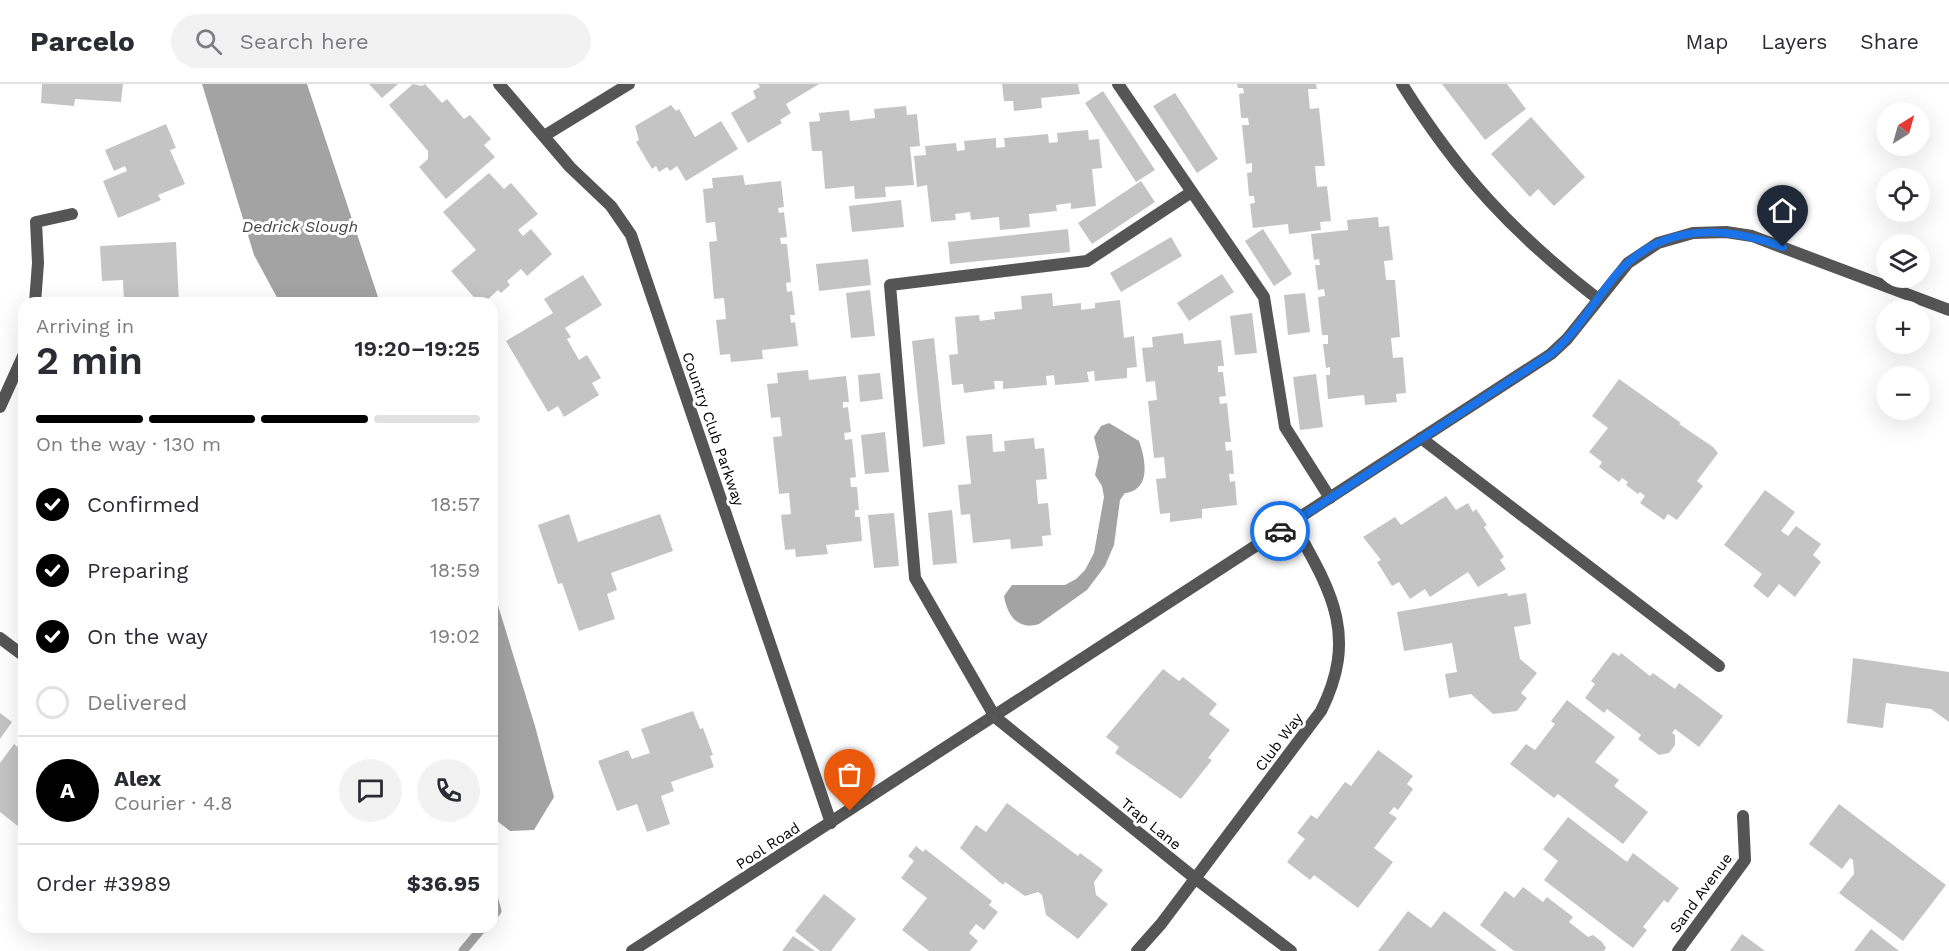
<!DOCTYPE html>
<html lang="en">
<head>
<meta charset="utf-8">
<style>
	:root { --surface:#fff; --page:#f2f2f3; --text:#2b2b33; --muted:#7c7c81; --line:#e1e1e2; --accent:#000 }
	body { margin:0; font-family:"Work Sans",sans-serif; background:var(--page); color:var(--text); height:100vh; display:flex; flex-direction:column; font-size:22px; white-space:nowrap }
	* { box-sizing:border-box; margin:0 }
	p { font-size:20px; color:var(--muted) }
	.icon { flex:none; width:33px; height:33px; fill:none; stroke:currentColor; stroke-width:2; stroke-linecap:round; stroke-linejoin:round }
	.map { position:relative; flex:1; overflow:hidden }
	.drawer { position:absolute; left:18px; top:213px; width:480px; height:636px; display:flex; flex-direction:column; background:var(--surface); border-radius:18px; box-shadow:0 6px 24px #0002 }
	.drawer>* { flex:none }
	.needle { width:39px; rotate:37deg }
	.controls { position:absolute; left:1876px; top:18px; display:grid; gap:12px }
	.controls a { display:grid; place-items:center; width:54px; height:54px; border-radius:50%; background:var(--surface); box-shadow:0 6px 24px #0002; font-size:30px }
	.pin { position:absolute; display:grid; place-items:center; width:51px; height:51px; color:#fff; margin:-62px -26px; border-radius:50% 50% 50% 0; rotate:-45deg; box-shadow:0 0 6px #0007 }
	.pin .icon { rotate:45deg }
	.courier { position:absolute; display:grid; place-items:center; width:60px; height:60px; margin:-30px; border:4px solid #1a73e8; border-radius:50%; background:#fff; color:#222; box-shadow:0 2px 8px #0007 }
	.summary em { font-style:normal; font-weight:600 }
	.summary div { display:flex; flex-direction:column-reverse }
	.summary { display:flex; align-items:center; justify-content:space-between; height:102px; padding:0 18px }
	h1 { font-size:39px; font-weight:600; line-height:45px }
	.bar { display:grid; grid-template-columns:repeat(4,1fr); gap:9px 6px; align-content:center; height:72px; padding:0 18px }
	.bar i { height:8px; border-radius:4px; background:var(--line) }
	.bar .selected { background:var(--accent) }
	.bar p { grid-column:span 4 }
	.line { display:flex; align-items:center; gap:15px; padding:0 18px; border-top:2px solid var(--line) }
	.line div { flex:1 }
	.round { display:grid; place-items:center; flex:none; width:63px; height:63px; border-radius:32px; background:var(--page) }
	ol { padding:0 18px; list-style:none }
	li { display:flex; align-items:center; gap:18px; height:66px }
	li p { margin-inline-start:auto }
	li .icon { padding:6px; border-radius:50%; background:var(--accent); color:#fff; stroke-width:4 }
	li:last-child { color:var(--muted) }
	li i { width:33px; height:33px; border:3px solid var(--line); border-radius:50% }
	header { display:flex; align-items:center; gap:36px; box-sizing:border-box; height:84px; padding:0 30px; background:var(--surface); border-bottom:2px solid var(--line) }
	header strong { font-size:28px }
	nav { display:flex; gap:33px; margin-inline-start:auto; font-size:21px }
	.search { width:420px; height:54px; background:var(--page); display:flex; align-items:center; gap:15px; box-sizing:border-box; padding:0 21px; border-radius:33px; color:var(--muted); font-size:22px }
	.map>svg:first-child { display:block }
	.water { fill:#a3a3a3 }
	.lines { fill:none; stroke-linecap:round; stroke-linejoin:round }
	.stream { stroke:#a3a3a3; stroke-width:9 }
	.building { fill:#c4c4c4 }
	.lane { stroke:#555; stroke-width:12 }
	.street { stroke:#555; stroke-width:12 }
	.done { stroke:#595959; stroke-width:6; stroke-dasharray:0 10.8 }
	.route { stroke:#1a73e8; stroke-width:8 }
	.labels { text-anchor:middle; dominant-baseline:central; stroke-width:6; stroke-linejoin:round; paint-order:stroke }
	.street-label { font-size:15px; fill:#000; stroke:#fff }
	.water-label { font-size:16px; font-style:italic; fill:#444; stroke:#fff }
</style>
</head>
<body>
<header>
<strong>Parcelo</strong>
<div class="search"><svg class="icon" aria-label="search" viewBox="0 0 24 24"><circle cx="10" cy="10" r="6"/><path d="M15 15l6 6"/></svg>Search here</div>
<nav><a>Map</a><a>Layers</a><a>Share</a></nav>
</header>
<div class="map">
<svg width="1949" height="867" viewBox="0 0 1949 867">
	<rect width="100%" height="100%" fill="#fff"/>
	<path class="water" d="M202 0H307L380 219H280L254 171Z
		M1109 339 1139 357C1146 376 1151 406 1125 409L1120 416 1114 461 1105 482 1087 506 1039 540C1018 547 1007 531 1004 512L1012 501H1065L1076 495 1085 486 1094 469 1104 413 1102 402 1095 391 1099 373 1094 353 1101 342Z
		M492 502 535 642 554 713 534 746 510 747 492 733Z"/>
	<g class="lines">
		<path class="stream" d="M492 809 497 827 492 833
			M463 867 483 843"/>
	</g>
	<path class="building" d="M42 0H123L121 18 75 15 74 22 41 19Z
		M369 0H398L382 14Z
		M413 0 422 2 425 0 442 19 447 15 464 35 470 31 491 55 484 61 495 73 446 115 419 83 428 75V67L389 21Z
		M758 0H819L786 20 791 29 780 36 782 39 748 59 731 29 756 14 753 7 760 3Z
		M1002 0H1078L1080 10 1041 14 1042 24 1014 27 1013 17H1004Z
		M1237 0H1316L1317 5H1308L1310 25 1319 24 1325 82H1315L1317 103 1327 102 1331 137 1320 138 1321 146 1289 150 1288 140 1253 144 1250 120 1255 119 1254 112H1249L1247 89 1252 88V79L1246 80 1242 41H1249L1248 34H1241L1239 10 1244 9 1243 4H1238Z
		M1442 0H1507L1526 25 1485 56Z
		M1103 7 1155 86 1136 98 1085 19Z
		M1175 9 1218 75 1197 89 1153 22Z
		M671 21 676 27 679 25 695 53 721 37 738 65 686 97 677 82 670 87 667 83 659 88 656 82 652 85 636 58 639 56 635 42Z
		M906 22 907 31 917 30 920 62 910 63 914 101 885 103 886 113 855 115 854 102 825 105 822 67H812L809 38 820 37 819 29 849 26 850 37 875 34 874 25Z
		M1531 33 1585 93 1554 122 1538 105 1530 113 1491 70Z
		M166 40 176 64 170 66 185 100 158 111 161 116 118 134 103 97 127 87 125 82 114 87 105 66Z
		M1088 46 1089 56 1099 55 1102 84 1092 85 1096 122 1071 125V119L1056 121 1057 127 1029 130 1030 143 1000 146 999 133 971 136 970 128 955 130 956 136 931 138 927 101 917 103 914 72 926 71 925 62 956 59 957 67 965 66 964 57 996 54V64L1005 63 1004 54 1048 50 1049 59 1058 58 1057 49Z
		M489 89 504 105 511 99 538 130 518 146 523 152 531 145 552 170 527 192 521 185 507 197 510 201 501 209 498 206 484 219H479L451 187 476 166 443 128Z
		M743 91 745 101 781 97 784 123 778 124 779 129 784 128 787 153 780 154 781 160H787L791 198 786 199 787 208 792 207 795 231H790L791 239 795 238 798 262 762 266 763 275 731 278 730 270 720 271 716 236 726 235 724 214 714 215 709 158 717 157 715 138 706 139 703 105 713 104 712 94Z
		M1141 97 1155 118 1092 160 1078 139Z
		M901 116 904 143 852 148 849 122Z
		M1378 133 1379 143 1389 142 1393 176 1384 177 1386 196H1395L1400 253 1391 254 1393 274 1403 273 1406 309 1396 310 1397 318 1365 321 1364 311 1328 315 1326 291H1330V283L1326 284 1323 260H1328V251H1322L1318 213 1325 212 1324 205 1318 206 1315 181H1320L1319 175 1314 176 1311 150 1348 146 1347 136Z
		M1068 145 1070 168 950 180 948 158Z
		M1263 145 1292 190 1274 202 1245 157Z
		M1171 153 1182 172 1121 208 1110 189Z
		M176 158 179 219H124L123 196 102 197 100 162Z
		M868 175 871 201 819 207 816 180Z
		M1222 190 1234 208 1189 237 1177 219Z
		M583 191 602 221 565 244 571 253 567 255 579 276 587 271 601 294 592 299 599 311 564 333 558 322 548 328 506 257 553 229 544 215Z
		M870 206 875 252 851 254 846 209Z
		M1052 209 1053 222 1081 219V226L1095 224V219L1120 216 1124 254 1134 252 1137 283 1127 284V294L1095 297 1094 287 1087 288 1089 298 1055 301 1054 291 1046 292 1047 301 1003 305V297H994L995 305 964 309 963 300 952 301 949 271 958 270 955 233 979 231 980 237 995 235 994 228 1022 225 1021 212Z
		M1305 209 1310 248 1288 251 1284 211Z
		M1252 229 1257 269 1235 271 1230 232Z
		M1183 249 1184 260 1221 256 1224 282H1218V288H1223L1226 312 1219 313 1220 320 1227 319 1231 358H1225L1226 367 1232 366 1234 390H1229L1230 398 1235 397 1237 421 1202 425V434L1170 438V429L1160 430 1156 395 1166 394 1164 373 1154 374 1148 317 1157 316 1155 297 1146 298 1142 264 1153 263 1152 253Z
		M934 254 945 360 923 363 912 257Z
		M808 286 809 296 846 292 849 318H843V324L848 323 851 348 844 349 845 356 852 355 856 393 850 394 851 403H857L859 426H855V433H860L862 457 826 461 828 470 796 473 795 465 785 466 781 431 791 430 789 409 779 410 773 353 782 352 780 333 771 334 767 300 778 299 777 289Z
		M880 289 883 315 860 318 858 291Z
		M1316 290 1323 343 1300 346 1293 293Z
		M1619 295 1681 339 1679 340 1713 363 1718 369 1697 397 1703 402 1677 436 1668 430 1664 436 1640 419 1645 412 1640 408 1638 410 1626 401 1628 398 1622 394 1619 398 1599 383 1602 378 1589 368 1608 344 1592 332Z
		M885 348 889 388 865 390 861 351Z
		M992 350 993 368 1005 367 1004 357 1034 354 1035 365 1044 364 1047 395 1036 396 1038 420 1048 419 1051 451 1042 452 1043 462 1011 465 1010 455 973 459 970 430 961 431 958 401 971 400 966 352Z
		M1765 406 1795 428 1781 447 1788 452 1796 442 1821 460 1813 471 1821 478 1795 513 1779 500 1768 514 1753 502 1762 490 1724 461Z
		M1446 412 1456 426 1468 419 1473 428 1476 425 1487 441 1484 443 1504 473 1500 476 1506 485 1478 503 1468 488 1430 513 1425 505 1410 515 1399 498 1392 502 1377 478 1381 476 1363 453 1395 433 1401 441Z
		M952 426 957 479 933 481 928 429Z
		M894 429 899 482 874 484 868 431Z
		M569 430 578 458 660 430 673 467 611 489 617 506 607 510 615 535 579 547 562 499 558 500 538 441Z
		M1507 509 1508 512 1526 509 1531 540 1514 543 1520 575 1537 589 1521 609 1527 614 1517 627 1493 630 1471 610 1449 614 1445 590 1457 588 1452 559 1404 567 1397 528Z
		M1613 568 1619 572 1621 569 1650 592 1653 589 1675 605 1679 599 1723 632 1699 663 1675 645 1672 649 1675 651V661L1669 669 1659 671 1638 655 1641 651 1607 625 1604 629 1585 614 1595 600 1591 597Z
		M1853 574 1949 588V638L1931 625 1886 619 1883 644 1847 639Z
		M1163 585 1179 597 1183 593 1217 620 1209 630 1230 646 1208 674 1212 676 1181 715 1115 669 1119 663 1106 653Z
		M1567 616 1615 653 1595 678 1619 696 1614 702 1648 728 1623 760 1558 710 1554 714 1510 680 1526 660 1535 666 1555 640 1551 637Z
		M693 627 700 645 703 644 713 671 710 672 714 683 671 698 674 707 661 712 670 740 647 748 637 720 617 727 598 677 628 666 632 675 650 669 641 645Z
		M0 629 12 638 0 655Z
		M14 660 24 668V747L0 728V679Z
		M1378 666 1413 692 1407 700 1413 705 1398 726 1394 723 1389 729 1397 734 1374 764 1393 778 1358 824 1314 791 1310 796 1287 778 1305 755 1297 749 1311 731 1317 735 1345 698 1351 702Z
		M1007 719 1078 772 1080 769 1103 786 1094 798 1096 811 1108 820 1078 855 1046 831 1042 811 1038 808 1025 812 1005 798 1003 801 960 764 976 741 986 748Z
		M1839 720 1946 801 1903 857 1839 809 1854 790 1853 776 1850 774 1842 785 1809 760Z
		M1568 733 1627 778 1633 769 1679 804 1668 819 1664 816 1643 843 1647 846 1633 864 1544 796 1558 777 1543 765Z
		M916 762 923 768 925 765 992 817 989 821 998 828 984 846 976 840 969 849 978 857 970 867H929L902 846 927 814 901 794 914 777 908 772Z
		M1523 803 1543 818 1547 813 1573 833 1569 838 1588 853 1593 851 1602 858 1606 864 1604 867H1514L1480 841 1505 807 1514 814Z
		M824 810 856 835 831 867H820L795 847Z
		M1408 827 1431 844 1444 827 1497 867H1378Z
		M1871 845 1899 867H1854Z
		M1742 850 1765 867H1730Z
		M793 852 815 867H782Z"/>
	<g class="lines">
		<path class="lane" d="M1118 0 1264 213 1285 343 1330 414
			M995 633 915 494 890 201 1087 177 1190 109"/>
		<path class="street" d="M499 0 570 83 611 122 631 151 831 739
			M1402 0C1458 90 1514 150 1598 215
			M544 52 629 0
			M35 219 38 179 36 138 72 130
			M0 323 24 270
			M1421 354 1719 582
			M0 554 24 572
			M995 633 1196 795 1291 867
			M632 867 1551 270 1567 255 1628 179 1658 159 1693 149 1726 148 1752 152 1949 226
			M1137 867 1161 840 1321 627C1359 551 1331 507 1293 439
			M1678 867 1745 776 1743 732"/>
	</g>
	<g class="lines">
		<path class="done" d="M850 727 1280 447"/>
		<path class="route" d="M1280 447 1551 270C1577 248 1594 218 1615 192 1660 139 1723 141 1783 163"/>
	</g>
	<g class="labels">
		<g class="street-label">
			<text transform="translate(713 345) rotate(71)">Country Club Parkway</text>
			<text transform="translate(1279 658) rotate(-53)">Club Way</text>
			<text transform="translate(1151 740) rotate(39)">Trap Lane</text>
			<text transform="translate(768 762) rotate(-33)">Pool Road</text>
			<text transform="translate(1701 809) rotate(-54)">Sand Avenue</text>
		</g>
		<g class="water-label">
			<text x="300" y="142">Dedrick Slough</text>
		</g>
	</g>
</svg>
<div class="controls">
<a><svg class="needle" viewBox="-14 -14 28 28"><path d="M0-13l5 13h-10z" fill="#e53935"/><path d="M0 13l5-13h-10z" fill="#7c7c81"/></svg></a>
<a><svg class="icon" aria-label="locate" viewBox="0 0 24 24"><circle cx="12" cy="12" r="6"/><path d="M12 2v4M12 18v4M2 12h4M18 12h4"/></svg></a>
<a><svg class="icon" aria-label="layers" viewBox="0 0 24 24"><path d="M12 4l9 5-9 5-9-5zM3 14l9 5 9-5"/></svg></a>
<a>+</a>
<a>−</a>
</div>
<div class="pin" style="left:850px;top:727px;background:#ea580c"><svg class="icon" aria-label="bag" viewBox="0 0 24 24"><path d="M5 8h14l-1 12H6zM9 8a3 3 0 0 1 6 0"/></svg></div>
<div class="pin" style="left:1783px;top:163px;background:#1f2937"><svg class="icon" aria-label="home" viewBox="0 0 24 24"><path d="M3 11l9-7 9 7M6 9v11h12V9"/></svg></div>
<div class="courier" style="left:1280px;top:447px"><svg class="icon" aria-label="car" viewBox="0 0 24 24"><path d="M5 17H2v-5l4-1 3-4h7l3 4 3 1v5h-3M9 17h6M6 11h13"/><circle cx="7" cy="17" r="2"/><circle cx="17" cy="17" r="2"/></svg></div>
<section class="drawer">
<div class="summary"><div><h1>2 min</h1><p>Arriving in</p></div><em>19:20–19:25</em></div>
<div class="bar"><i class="selected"></i><i class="selected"></i><i class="selected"></i><i></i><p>On the way · 130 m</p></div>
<ol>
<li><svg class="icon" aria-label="check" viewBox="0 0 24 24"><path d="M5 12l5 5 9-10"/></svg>Confirmed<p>18:57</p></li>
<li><svg class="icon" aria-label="check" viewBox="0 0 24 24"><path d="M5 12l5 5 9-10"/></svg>Preparing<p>18:59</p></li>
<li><svg class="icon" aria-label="check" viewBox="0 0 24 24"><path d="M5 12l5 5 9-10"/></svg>On the way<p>19:02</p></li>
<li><i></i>Delivered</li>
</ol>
<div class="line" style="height:108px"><b class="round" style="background:var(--accent);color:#fff">A</b><div><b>Alex</b><p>Courier · 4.8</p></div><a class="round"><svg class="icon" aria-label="chat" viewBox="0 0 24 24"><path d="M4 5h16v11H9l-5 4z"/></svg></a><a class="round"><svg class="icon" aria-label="phone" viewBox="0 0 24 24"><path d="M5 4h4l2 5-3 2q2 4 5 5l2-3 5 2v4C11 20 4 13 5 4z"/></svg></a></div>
<div class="line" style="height:78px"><div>Order #3989</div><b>$36.95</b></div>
</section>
</div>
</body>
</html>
